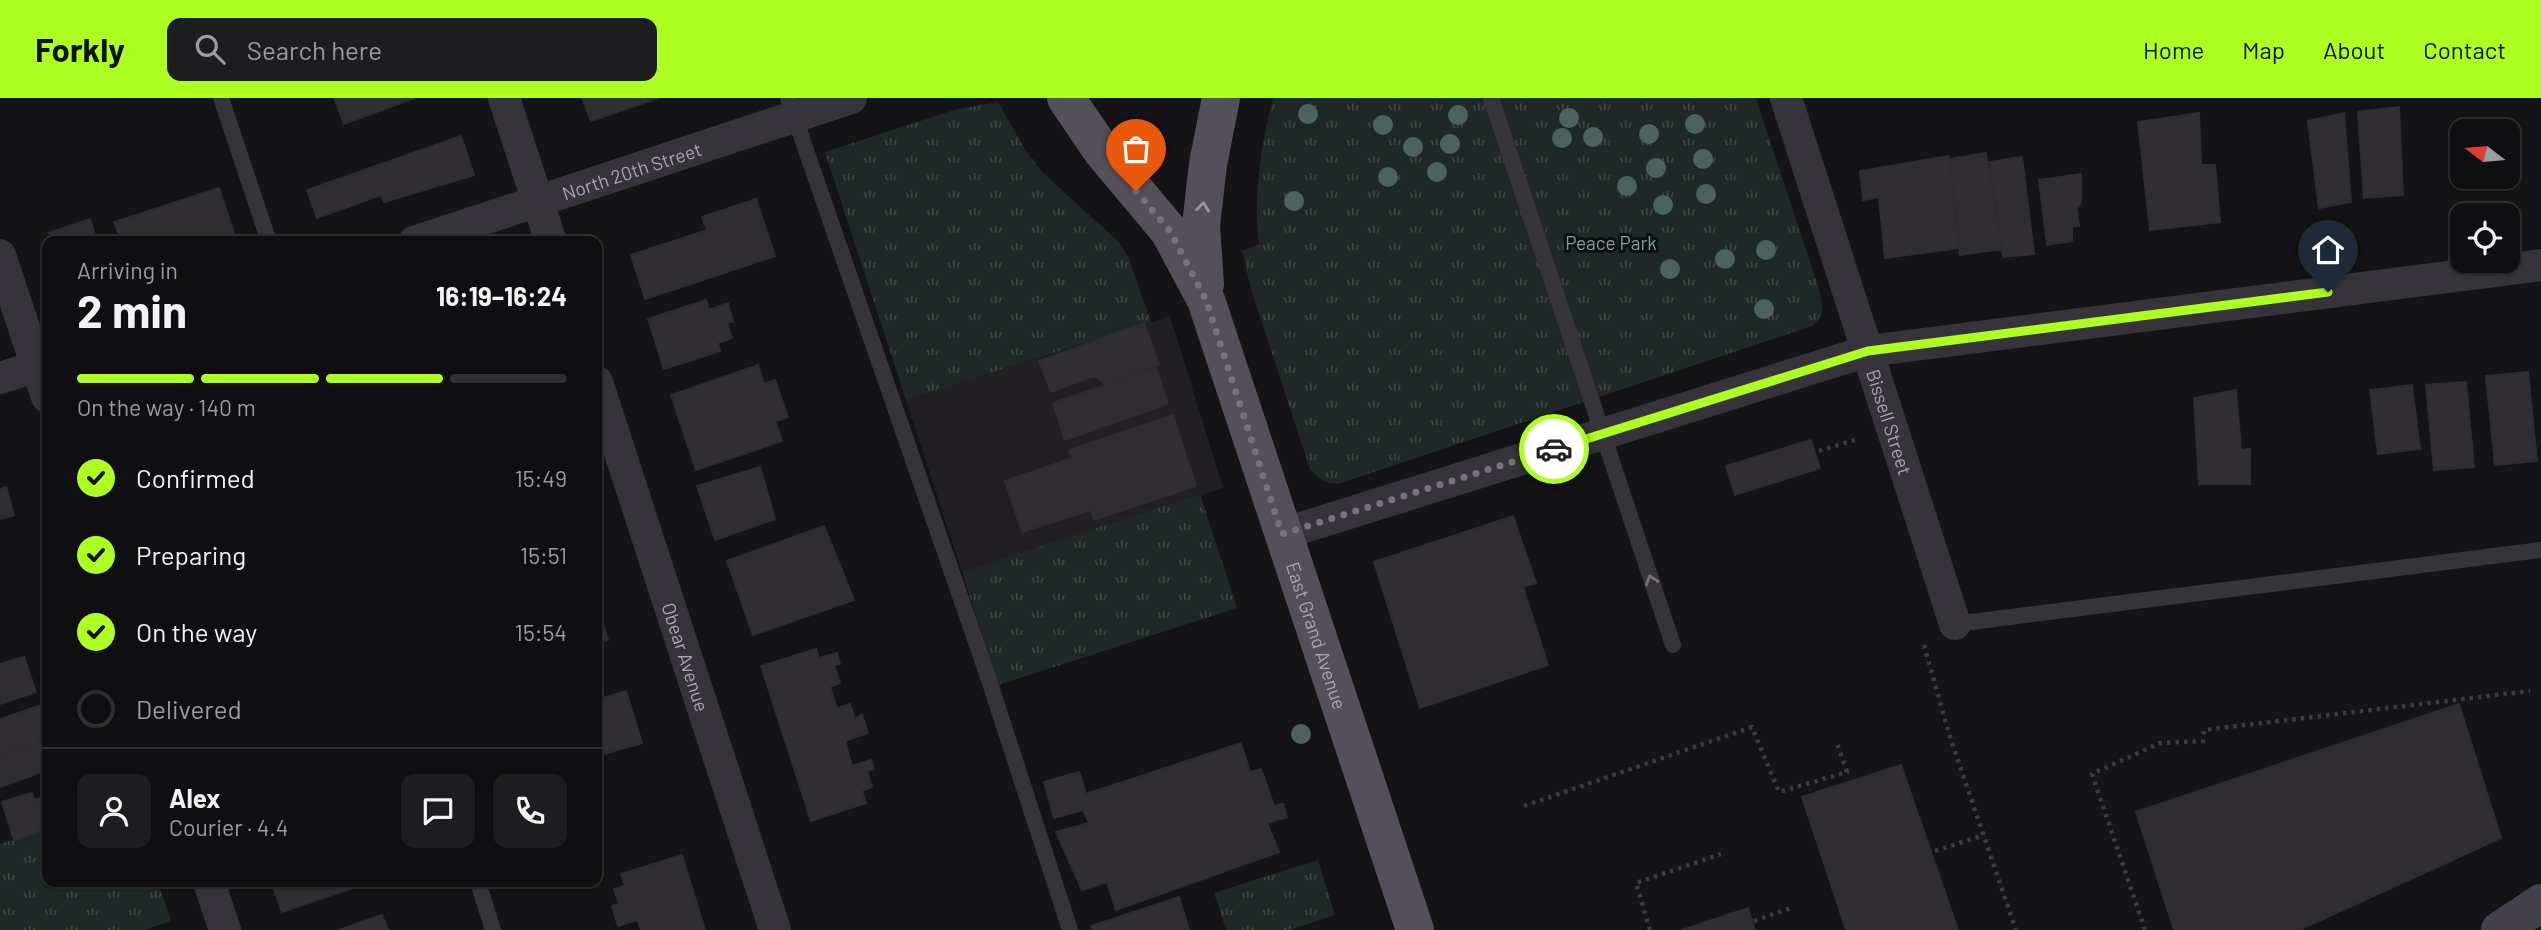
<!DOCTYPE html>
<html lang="en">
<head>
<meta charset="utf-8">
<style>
	:root { --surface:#0f0e10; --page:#1d1c1e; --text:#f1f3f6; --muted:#9b9c9f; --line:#2f2e30; --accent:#adfe21 }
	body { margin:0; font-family:Barlow,sans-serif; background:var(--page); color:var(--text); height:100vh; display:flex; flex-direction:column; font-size:26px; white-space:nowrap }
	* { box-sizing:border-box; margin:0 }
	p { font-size:23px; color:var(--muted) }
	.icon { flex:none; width:38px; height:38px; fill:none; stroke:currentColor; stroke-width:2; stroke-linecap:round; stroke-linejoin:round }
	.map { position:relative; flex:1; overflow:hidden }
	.details { position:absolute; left:42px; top:138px; width:560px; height:651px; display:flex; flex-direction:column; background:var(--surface); border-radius:14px; box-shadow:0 2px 5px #0004,0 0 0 2px var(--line) }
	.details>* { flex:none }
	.needle { width:46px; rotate:286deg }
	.fabs { position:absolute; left:2450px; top:21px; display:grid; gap:14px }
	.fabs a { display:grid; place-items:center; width:70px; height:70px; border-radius:14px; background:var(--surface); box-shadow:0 2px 5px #0004,0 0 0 2px var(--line); font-size:35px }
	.pin { position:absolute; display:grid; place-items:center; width:60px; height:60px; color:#fff; margin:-72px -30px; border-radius:50% 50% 50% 0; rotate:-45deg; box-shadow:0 0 7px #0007 }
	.pin .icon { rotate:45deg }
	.courier { position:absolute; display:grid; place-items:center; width:70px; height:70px; margin:-35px; border:5px solid #adfe21; border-radius:50%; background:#fff; color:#222; box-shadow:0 2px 9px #0007 }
	.summary em { font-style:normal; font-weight:700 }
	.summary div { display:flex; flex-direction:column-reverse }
	.summary { display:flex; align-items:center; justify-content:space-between; height:119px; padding:0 35px }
	h1 { font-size:46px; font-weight:700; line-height:52px }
	.bar { display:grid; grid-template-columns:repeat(4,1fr); gap:10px 7px; align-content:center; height:84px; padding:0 35px }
	.bar i { height:9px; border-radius:5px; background:var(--line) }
	.bar .active { background:var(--accent) }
	.bar p { grid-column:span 4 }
	.line { display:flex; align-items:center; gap:18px; padding:0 35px; border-top:2px solid var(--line) }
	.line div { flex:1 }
	.round { display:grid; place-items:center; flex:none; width:74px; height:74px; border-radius:14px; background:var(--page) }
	ol { padding:0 35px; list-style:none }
	li { display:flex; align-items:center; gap:21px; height:77px }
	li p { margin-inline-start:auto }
	li .icon { padding:7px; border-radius:50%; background:var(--accent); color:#111; stroke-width:4 }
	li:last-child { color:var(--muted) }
	li i { width:38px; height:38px; border:4px solid var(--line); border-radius:50% }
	header { display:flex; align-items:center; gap:42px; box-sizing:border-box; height:98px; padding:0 35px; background:var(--accent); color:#111 }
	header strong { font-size:33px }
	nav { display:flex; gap:38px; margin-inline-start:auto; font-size:24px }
	.search { width:490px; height:63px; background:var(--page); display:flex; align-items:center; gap:18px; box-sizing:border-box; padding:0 24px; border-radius:14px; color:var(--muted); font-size:26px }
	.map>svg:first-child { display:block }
	.built { fill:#211f22 }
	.grass { fill:url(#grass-tufts) }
	.building { fill:#302e31; stroke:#2f2c31; stroke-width:2 }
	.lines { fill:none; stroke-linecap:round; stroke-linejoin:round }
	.path { stroke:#3d3941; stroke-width:4.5; stroke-dasharray:3.5 5; stroke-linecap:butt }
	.lane { stroke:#37333a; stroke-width:16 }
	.street { stroke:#37333a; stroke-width:32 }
	.secondary { stroke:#45414a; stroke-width:38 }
	.primary { stroke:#544f59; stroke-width:38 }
	.tree { fill:#4c625e }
	.oneway { stroke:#9a92a3 }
	.oneway2 { stroke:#77717e }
	.done { stroke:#76717e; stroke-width:7; stroke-dasharray:0 12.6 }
	.route { stroke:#adfe21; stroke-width:9 }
	.labels { text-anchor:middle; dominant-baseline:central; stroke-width:6; stroke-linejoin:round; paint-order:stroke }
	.street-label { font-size:19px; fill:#aba3b6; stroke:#0f0e10 }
	.park-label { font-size:19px; fill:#79a399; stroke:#0f0e10 }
</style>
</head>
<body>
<header>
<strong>Forkly</strong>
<div class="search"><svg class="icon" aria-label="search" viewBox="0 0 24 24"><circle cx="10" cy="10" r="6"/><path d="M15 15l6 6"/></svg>Search here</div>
<nav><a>Home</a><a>Map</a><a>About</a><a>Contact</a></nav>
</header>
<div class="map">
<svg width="2541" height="832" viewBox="0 0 2541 832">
	<defs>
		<pattern id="grass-tufts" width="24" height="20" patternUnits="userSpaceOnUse" patternTransform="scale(1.75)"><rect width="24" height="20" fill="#1f2826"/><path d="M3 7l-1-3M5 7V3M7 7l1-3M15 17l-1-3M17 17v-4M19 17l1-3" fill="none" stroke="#3d4443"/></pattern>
	</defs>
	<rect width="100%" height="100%" fill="#141315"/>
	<path class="built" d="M1170 218 1223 390 962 474 906 302Z"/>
	<path class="grass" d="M1273 0H1756L1818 188C1822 204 1827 217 1812 228L1341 385C1327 388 1319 381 1310 371L1252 195 1242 153 1259 146C1253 97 1261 48 1273 0Z
		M998 4 1026 53 1044 76 1118 143 1128 158 1151 224 906 302 825 54 954 12Z
		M1200 396 1237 510 998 587 962 474Z
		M47 731V784H158L171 823 144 832H0V746Z
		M1318 762 1335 817 1289 832H1226L1214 795Z"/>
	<path class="building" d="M334 0H414L344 26Z
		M582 0H658L591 23Z
		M2399 9 2403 97 2364 100 2358 14Z
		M2199 15 2201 67H2215L2220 124 2150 132 2138 24Z
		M2344 15 2351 104 2319 110 2308 23Z
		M461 38 474 77 384 104 381 97 317 120 307 92Z
		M1986 55 2002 151 1960 157 1950 61Z
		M1949 58 1960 150 1885 160 1879 99 1863 102 1860 73Z
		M2022 59 2034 156 2003 159 1990 64Z
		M2081 76V104L2077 110 2079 128 2072 129V143L2047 147 2039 82Z
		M219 90 237 144H122L114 124Z
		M756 101 775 158 645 201 631 157 707 132 702 119Z
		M90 121 97 144H52L49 135Z
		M706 202 709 212 728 205 733 223 727 225 732 240 718 245 720 253 664 271 648 221Z
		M1144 225 1159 267 1106 287 1094 278 1051 294 1039 263Z
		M758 267 764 286 775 282 788 319 775 323 782 343 696 372 671 297Z
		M1156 270 1168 306 1065 342 1053 305Z
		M2528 274 2537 363 2495 367 2486 278Z
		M2466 284 2474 369 2434 372 2426 287Z
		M2412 287 2420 351 2378 356 2370 292Z
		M2236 292 2241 352 2250 351V386H2199L2194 300Z
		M1173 317 1196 388 1094 422 1091 412 1022 434 1005 383 1072 360 1069 352Z
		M1811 342 1820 370 1735 397 1726 368Z
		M760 369 775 421 715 442 697 388Z
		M6 389 14 417 0 421V391Z
		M1513 418 1536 485 1523 489 1548 567 1420 610 1374 464Z
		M824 428 854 502 753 537 727 463Z
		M597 511 608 542 597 546Z
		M816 551 819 560 837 555 840 566 834 567 840 585 830 589 837 610 850 606 855 621 862 617 868 635 845 643 852 668 871 662 874 671 867 673 872 689 862 693 866 705 811 723 761 568Z
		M24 559 36 594 0 606V566Z
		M626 593 642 645 597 658V602Z
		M47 605V640L0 657V621Z
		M2459 606 2501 740 2299 832H2174L2136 714Z
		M47 640V672L0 689V657Z
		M1241 645 1250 674 1261 671 1274 708 1283 706 1287 719 1267 725 1279 754 1116 812 1107 784 1082 792 1056 734 1089 725 1083 712 1054 720 1044 684 1079 674 1086 696Z
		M1901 667 1958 832H1846L1802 699Z
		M32 695 34 702 47 698V731L14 742 2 704Z
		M682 757 705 832H641L637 822 618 828 612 808 619 806 614 791 625 788 621 776Z
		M278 784H370L282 814 272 786Z
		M1179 799 1189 832H1093L1091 828Z
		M1748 810 1755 832H1682Z
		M382 817 388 832H339Z"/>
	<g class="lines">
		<path class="path" d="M1819 353 1858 341
			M1924 547 1949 636 2016 832
			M1524 708 1752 629 1779 694 1847 674 1837 645
			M1935 753 1984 737
			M1754 823 1793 809
			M1650 832 1636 785 1721 756
			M2145 832 2092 676 2160 645 2203 643 2204 632 2530 593"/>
		<path class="lane" d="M221 0 269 144
			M788 0 988 579 1070 832
			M1491 0 1673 547
			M1955 526 2541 452
			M478 784 493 832"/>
		<g class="street">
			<path d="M504 0 551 144"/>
			<path id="s1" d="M1786 0 1955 526"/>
			<path id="s2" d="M414 144 851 0"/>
			<path d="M0 157 47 299"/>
			<path d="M0 280 47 265"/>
			<path id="s3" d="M597 284 775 832"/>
			<path d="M1282 436 1868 253 2541 167"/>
			<path d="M209 784 225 832"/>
		</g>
		<path class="secondary" d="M2500 832 2541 805"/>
		<g class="primary">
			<path id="s4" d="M1066 0 1102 53 1169 133 1206 202 1415 832"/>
			<path d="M1205 186 1201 128 1208 66 1221 0"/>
		</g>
	</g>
	<g class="tree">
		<circle cx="1308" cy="16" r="10"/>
		<circle cx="1458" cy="17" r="10"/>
		<circle cx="1569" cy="20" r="10"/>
		<circle cx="1695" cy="26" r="10"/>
		<circle cx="1383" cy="27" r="10"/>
		<circle cx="1649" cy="36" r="10"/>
		<circle cx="1593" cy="39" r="10"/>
		<circle cx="1562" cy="40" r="10"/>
		<circle cx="1450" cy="46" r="10"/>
		<circle cx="1413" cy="49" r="10"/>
		<circle cx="1703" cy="61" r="10"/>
		<circle cx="1656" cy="70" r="10"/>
		<circle cx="1437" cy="74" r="10"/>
		<circle cx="1388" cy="79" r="10"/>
		<circle cx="1627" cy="88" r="10"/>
		<circle cx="1706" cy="96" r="10"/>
		<circle cx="1294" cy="103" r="10"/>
		<circle cx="1663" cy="107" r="10"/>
		<circle cx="1766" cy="152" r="10"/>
		<circle cx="1725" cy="161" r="10"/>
		<circle cx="1670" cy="171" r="10"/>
		<circle cx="1764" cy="211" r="10"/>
		<circle cx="1301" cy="636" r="10"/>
	</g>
	<defs><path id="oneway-chevron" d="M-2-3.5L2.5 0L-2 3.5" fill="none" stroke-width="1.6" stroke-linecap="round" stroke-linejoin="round" transform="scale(1.75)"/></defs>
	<use class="oneway" href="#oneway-chevron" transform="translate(1203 109) rotate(-83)"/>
	<use class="oneway2" href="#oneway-chevron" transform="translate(1651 482) rotate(-108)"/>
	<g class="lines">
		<path class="done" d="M1136 93 1170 133 1206 202 1282 436 1554 351"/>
		<path class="route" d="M1554 351 1868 253 2328 194"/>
	</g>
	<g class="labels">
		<g class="street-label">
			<text stroke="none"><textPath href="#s2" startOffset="229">North 20th Street</textPath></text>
			<text stroke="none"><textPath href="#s1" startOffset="340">Bissell Street</textPath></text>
			<text stroke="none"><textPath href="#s4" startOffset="600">East Grand Avenue</textPath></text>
			<text stroke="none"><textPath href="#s3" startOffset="289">Obear Avenue</textPath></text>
		</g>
		<g class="park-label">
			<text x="1611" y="144">Peace Park</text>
		</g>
	</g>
</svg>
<div class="fabs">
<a><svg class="needle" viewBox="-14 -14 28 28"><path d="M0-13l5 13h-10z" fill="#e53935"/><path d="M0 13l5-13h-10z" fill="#9b9c9f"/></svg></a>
<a><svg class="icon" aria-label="locate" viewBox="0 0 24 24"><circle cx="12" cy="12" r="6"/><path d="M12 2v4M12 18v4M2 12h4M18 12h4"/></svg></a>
</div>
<div class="pin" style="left:1136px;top:93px;background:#ea580c"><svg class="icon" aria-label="bag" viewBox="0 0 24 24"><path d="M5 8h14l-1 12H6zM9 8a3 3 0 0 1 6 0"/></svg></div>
<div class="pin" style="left:2328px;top:194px;background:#1f2937"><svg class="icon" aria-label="home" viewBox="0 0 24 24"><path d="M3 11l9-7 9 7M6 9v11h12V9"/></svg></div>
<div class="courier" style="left:1554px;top:351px"><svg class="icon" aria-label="car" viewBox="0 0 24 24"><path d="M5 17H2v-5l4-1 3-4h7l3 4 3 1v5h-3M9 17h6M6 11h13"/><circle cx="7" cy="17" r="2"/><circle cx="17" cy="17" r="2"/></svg></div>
<section class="details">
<div class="summary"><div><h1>2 min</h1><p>Arriving in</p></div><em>16:19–16:24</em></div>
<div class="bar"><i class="active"></i><i class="active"></i><i class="active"></i><i></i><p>On the way · 140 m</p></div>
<ol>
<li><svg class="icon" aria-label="check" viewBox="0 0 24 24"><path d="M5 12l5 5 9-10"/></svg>Confirmed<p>15:49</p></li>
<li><svg class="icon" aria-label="check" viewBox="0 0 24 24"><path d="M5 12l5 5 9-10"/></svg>Preparing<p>15:51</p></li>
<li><svg class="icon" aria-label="check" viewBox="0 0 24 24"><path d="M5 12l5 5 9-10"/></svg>On the way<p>15:54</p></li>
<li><i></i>Delivered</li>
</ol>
<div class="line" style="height:126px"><a class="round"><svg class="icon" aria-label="person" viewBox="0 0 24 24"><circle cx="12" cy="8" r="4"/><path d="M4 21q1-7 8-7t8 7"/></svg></a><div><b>Alex</b><p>Courier · 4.4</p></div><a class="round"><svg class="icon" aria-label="chat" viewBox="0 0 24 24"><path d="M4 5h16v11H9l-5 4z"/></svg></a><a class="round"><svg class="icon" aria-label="phone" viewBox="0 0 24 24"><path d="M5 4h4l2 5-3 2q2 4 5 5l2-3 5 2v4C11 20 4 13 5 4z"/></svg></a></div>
</section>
</div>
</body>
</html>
